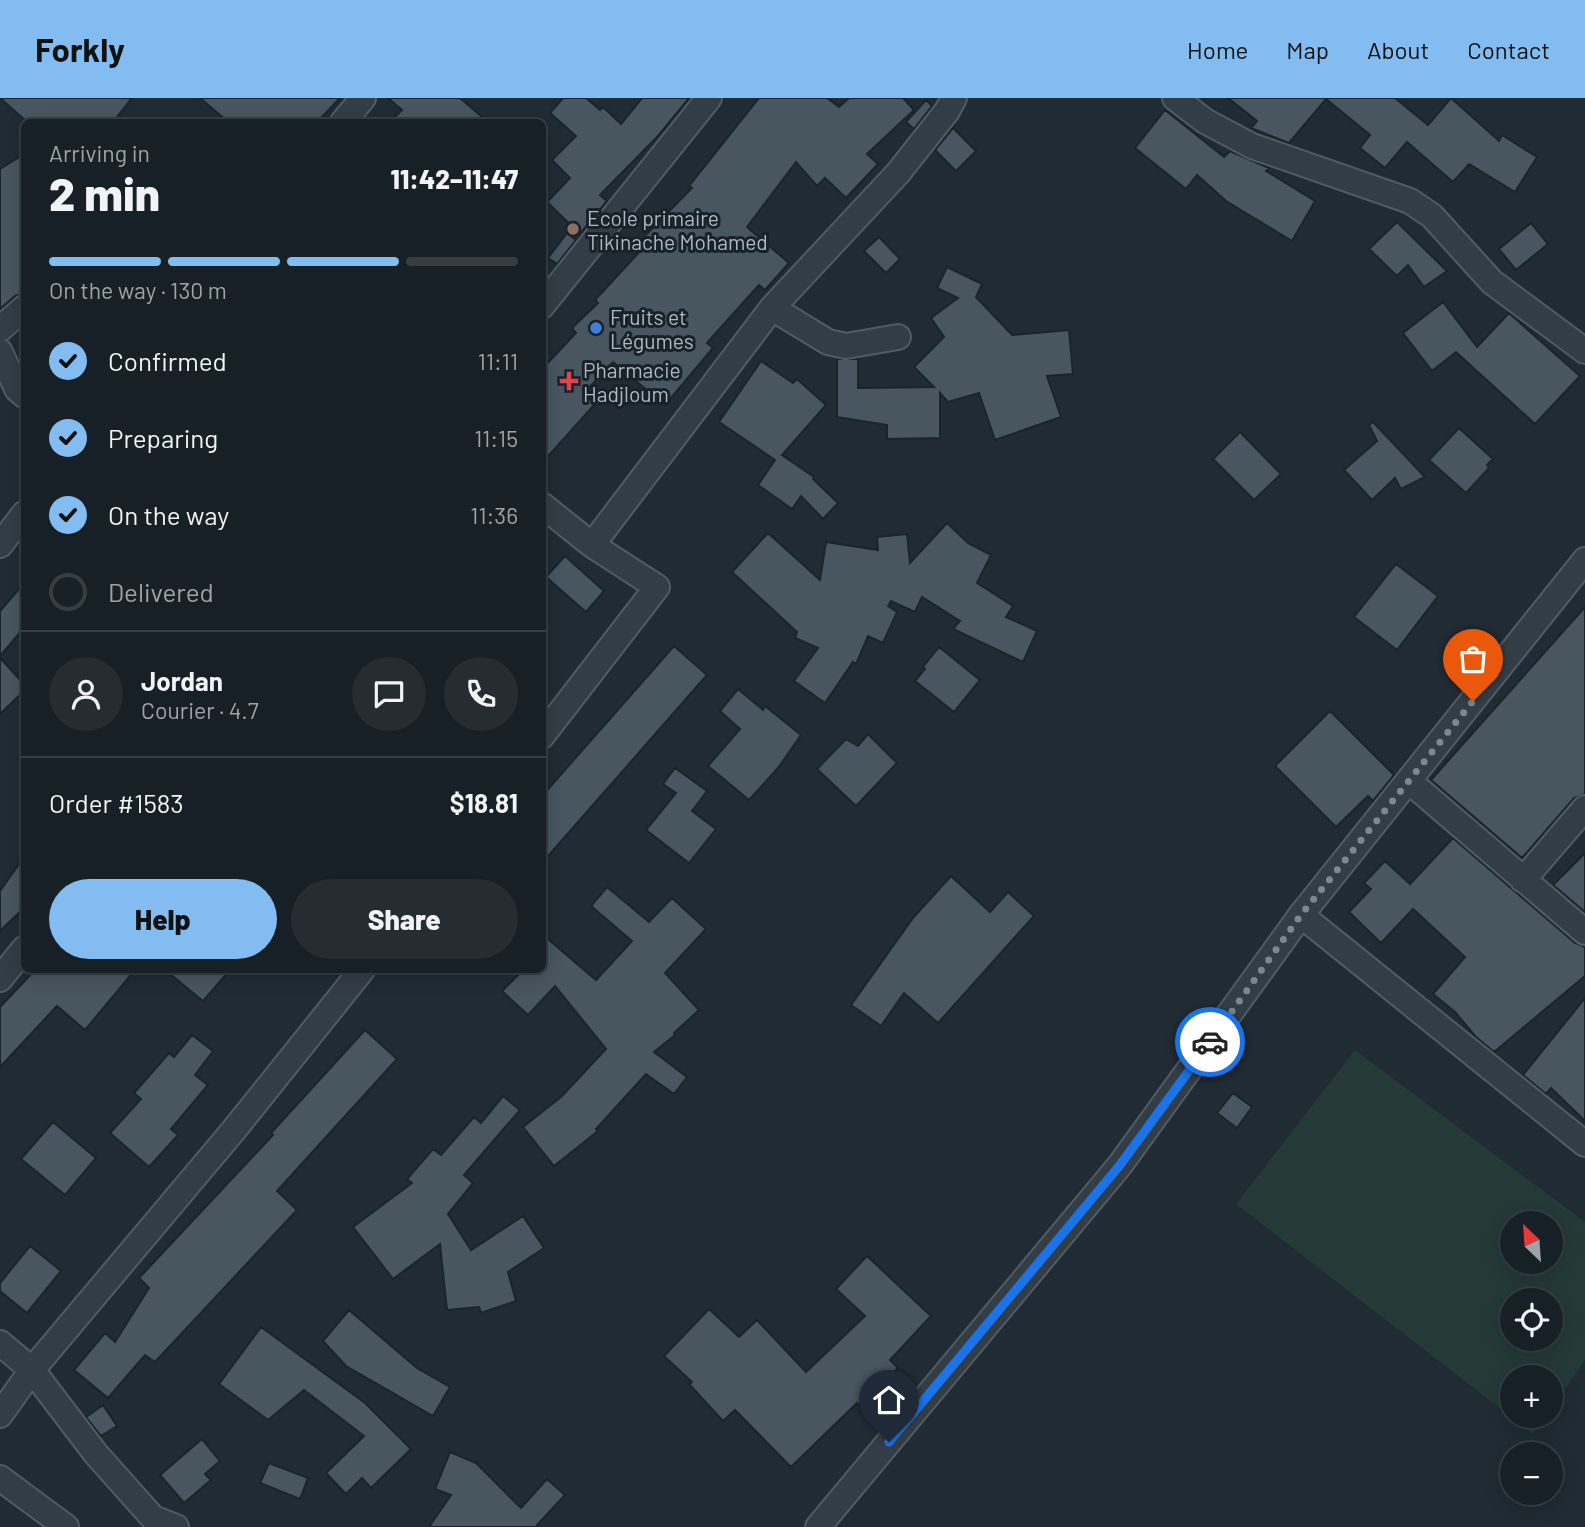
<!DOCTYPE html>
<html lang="en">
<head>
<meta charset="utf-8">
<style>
	:root { --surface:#182027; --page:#252d33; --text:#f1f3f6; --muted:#9fa3a7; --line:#363e44; --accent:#82bcf1 }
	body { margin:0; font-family:Barlow,sans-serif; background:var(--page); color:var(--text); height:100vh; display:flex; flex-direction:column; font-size:26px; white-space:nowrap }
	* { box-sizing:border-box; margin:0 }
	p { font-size:23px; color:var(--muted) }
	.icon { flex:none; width:38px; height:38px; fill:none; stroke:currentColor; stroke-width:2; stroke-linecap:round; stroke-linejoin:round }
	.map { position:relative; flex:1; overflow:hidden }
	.side { position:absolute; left:21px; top:21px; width:525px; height:854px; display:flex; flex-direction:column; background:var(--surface); border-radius:10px; box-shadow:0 4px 18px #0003,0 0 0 2px var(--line) }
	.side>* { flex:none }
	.needle { width:46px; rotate:335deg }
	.buttons { position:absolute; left:1500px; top:1113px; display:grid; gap:14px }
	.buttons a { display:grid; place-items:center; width:63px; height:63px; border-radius:50%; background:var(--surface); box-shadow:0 4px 18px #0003,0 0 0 2px var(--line); font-size:35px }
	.pin { position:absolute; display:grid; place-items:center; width:60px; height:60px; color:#fff; margin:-72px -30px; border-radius:50% 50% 50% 0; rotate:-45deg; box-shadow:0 0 7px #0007 }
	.pin .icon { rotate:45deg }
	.courier { position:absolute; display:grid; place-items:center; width:70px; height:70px; margin:-35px; border:5px solid #1a73e8; border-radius:50%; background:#fff; color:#222; box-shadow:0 2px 9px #0007 }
	.headline em { font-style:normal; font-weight:800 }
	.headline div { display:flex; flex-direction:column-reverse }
	.headline { display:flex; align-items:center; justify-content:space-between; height:119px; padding:0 28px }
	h1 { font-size:46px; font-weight:800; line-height:52px }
	.bar { display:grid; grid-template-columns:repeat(4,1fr); gap:10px 7px; align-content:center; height:84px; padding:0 28px }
	.bar i { height:9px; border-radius:5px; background:var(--line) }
	.bar .selected { background:var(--accent) }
	.bar p { grid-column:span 4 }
	.line { display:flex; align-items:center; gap:18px; padding:0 28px; border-top:2px solid var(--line) }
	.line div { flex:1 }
	.round { display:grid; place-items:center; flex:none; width:74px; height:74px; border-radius:37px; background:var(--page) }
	ol { padding:0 28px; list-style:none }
	li { display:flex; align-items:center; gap:21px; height:77px }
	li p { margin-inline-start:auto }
	li .icon { padding:7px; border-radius:50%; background:var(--accent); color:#111; stroke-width:4 }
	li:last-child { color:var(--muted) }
	li i { width:38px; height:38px; border:4px solid var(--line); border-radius:50% }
	.action { display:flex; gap:14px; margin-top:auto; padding:14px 28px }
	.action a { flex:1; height:80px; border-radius:42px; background:var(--accent); color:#111; font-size:28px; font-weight:800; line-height:80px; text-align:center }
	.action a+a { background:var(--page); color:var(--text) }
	header { display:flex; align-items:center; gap:42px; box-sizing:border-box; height:98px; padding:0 35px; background:var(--accent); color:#111 }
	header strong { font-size:33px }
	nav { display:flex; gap:38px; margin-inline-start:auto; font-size:24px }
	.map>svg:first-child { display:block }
	.green { fill:#253937; fill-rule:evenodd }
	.building { fill:#485660; stroke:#1b242b; stroke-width:2 }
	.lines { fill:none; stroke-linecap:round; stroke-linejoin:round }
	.street-casing { stroke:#505b63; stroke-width:28 }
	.street { stroke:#333d45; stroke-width:24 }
	.done { stroke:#7c8790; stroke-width:7; stroke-dasharray:0 12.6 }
	.route { stroke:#1a73e8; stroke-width:9 }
	.education-dot { fill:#8d6e63; stroke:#192229; stroke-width:2.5 }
	.shop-dot { fill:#3f7fe0; stroke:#192229; stroke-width:2.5 }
	.health-dot { fill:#e0444e; stroke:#192229; stroke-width:2.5 }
	.labels { text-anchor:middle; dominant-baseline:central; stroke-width:6; stroke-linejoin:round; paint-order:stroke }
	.poi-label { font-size:21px; fill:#adb8c2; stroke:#192229; text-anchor:start }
</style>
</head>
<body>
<header>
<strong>Forkly</strong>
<nav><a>Home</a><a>Map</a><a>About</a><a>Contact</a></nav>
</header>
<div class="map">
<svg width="1585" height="1429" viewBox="0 0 1585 1429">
	<rect width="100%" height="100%" fill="#202b34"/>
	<path class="green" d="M1355 952 1585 1124V1262L1551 1311 1550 1279H1512V1318H1546L1533 1336 1236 1106ZM1512 1125H1550V1164H1512ZM1512 1202H1550V1241H1512Z"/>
	<path class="building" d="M0 0H132L113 24H27Z
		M200 0H340L317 24H228Z
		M388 0H460L488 24H390L402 12Z
		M563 0H586L600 12 603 9 621 26 642 0H689L658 38 600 97 607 103 580 136 547 104 570 80 552 62 576 38 550 15Z
		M759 0H827L839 9 849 0H903L914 12 867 56 878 66 846 100 825 80 817 88 796 64 747 129 789 165 765 192 759 187 707 245 713 250 665 307 613 264 584 295 595 306 542 365V271L576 235 572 230 598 205 595 202 643 150 638 145 692 90 689 88Z
		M1228 0H1395L1428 27 1451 0 1499 43 1502 37 1537 59 1515 94 1469 66 1453 84 1407 44 1385 70 1360 50 1370 37 1326 1 1289 45 1251 30 1257 23Z
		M926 2 932 8 914 31 906 24Z
		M1165 12 1224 59 1230 53 1269 70 1266 73 1315 103 1292 143 1226 103 1197 77 1186 91 1135 50Z
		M953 30 976 53 956 73 935 52Z
		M24 56V196L15 198 0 211V71Z
		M1397 124 1447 173 1424 189 1408 167 1397 178 1369 151Z
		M1531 125 1548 146 1516 172 1499 151Z
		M567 135 576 142 557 166 548 160Z
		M879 139 900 161 886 175 864 153Z
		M947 169 982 186 976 199 1012 237 1069 232 1073 276 1047 278 1061 319 995 342 979 295 948 304 940 295V340L887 341V327L837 319V261H858V290L934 289 914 269 944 239 931 220 958 200 937 190Z
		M1443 204 1477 249 1509 215 1580 278 1535 326 1456 254 1432 273 1403 235Z
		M761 263 793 285 797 281 826 307 782 357 814 379 813 381 838 405 823 421 801 398 792 411 758 387 775 362 719 324Z
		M1373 324 1425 379 1401 391 1395 380 1372 402 1344 372 1377 343 1369 327Z
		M1459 330 1493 361 1487 367 1489 370 1466 395 1429 362Z
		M1240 334 1281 376 1254 402 1213 361Z
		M947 425 968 445 991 457 977 485 1013 508 1006 519 1037 533 1023 564 953 531 960 523 922 499 915 514 891 503 888 508 897 514 883 545 868 538 856 566 853 564 825 605 794 583 818 550 795 540 797 534 732 474 768 435 820 482 826 444 878 452 877 439 907 436 910 465Z
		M565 458 604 493 586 514 546 479Z
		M1396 466 1438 498 1397 552 1354 519Z
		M24 485V530L0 558V513Z
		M1585 509V696L1574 700 1522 760 1431 682Z
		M674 548 707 577 542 765V698Z
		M939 549 980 582 954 614 915 583 925 571 923 569Z
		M0 560 24 586V593L0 616Z
		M738 591 763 612 765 608 801 637 778 670 749 702 708 668 740 631 720 613Z
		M1330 613 1394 677 1373 703 1368 698 1336 729 1275 668Z
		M868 636 897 665 856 708 817 671 846 641 858 648Z
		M675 670 707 693 692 713 716 731 689 765 646 732 676 695 663 686Z
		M1453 740 1575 845 1585 849V878L1494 954 1476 939 1455 914 1433 896 1465 859 1413 811 1381 845 1349 814 1371 791 1364 785 1385 763 1410 786Z
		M1585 755V814L1553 787Z
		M24 759V810L0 833V793Z
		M951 778 990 814 1008 794 1034 818 938 925 904 895 881 928 851 907 913 820Z
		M607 789 649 824 672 800 706 831 665 875 699 912 674 935 675 937 654 954 687 979 674 996 646 976 596 1031 598 1033 554 1068 523 1029 561 999 606 951 555 888 528 917 502 893 523 872H542V836L596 882 632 843 591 808Z
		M35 872H135L85 932 57 908 0 969V909Z
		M165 872H230L203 903Z
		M1585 900V1023L1551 990 1546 996 1523 977Z
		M365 932 397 961 277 1093 297 1112 155 1264 145 1257 108 1300 74 1272 105 1235 115 1244 149 1190 139 1180 273 1037 271 1035Z
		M192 937 213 953 195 977 208 987 171 1031 178 1037 149 1069 110 1035 141 1001 134 995 169 955 174 959Z
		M1233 995 1252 1009 1237 1030 1217 1015Z
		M503 998 520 1012 464 1077 473 1085 448 1116 471 1152 523 1118 544 1150 508 1174 516 1203 481 1215 479 1209 447 1212 440 1146 393 1181 353 1129 412 1085 407 1081 433 1051 441 1057 474 1019 481 1025Z
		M53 1024 96 1060 65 1097 21 1061Z
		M30 1148 61 1173 27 1215 0 1193V1185Z
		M867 1158 931 1218 890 1262 898 1270 859 1307 857 1305 791 1369 735 1312 723 1323 689 1286 692 1284 664 1258 709 1211 739 1239 757 1222 806 1274 865 1218 836 1191Z
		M349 1212 417 1270 450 1289 433 1318 346 1268 323 1243Z
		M261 1229 365 1305 411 1351 371 1390 362 1380 346 1396 326 1375 364 1338 304 1292 268 1322 219 1286Z
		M103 1307 117 1328 101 1338 86 1319Z
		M202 1341 220 1363 205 1376 211 1382 184 1405 160 1377Z
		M450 1354 476 1365 521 1410 547 1381 565 1397 537 1427 539 1429H429L451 1397 435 1391Z
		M269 1365 308 1380 300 1401 260 1385Z"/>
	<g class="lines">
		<defs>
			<path id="street" d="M1175 0 1205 23 1252 48 1410 103 1432 118 1492 184 1585 253
				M343 24 363 0
				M542 208 709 0
				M772 210 828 244 846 248 898 239
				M0 231 24 210
				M0 254 17 291 24 297
				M542 407 592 447 657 489 542 638
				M0 447 24 416
				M592 447 772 210 898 75 947 13 954 0
				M1410 684 1585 834
				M1523 782 1585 710
				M1301 817 1585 1046
				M0 881 24 851
				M0 1245 32 1272 233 1033 362 872
				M0 1317 32 1272 96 1356 153 1420 176 1429
				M0 1380 66 1429
				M818 1429 1120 1067 1301 817 1585 462"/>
		</defs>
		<use href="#street" class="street-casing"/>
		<use href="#street" class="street"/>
	</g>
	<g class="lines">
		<path class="done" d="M1210 944 1301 817 1473 603"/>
		<path class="route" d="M889 1344 1120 1067 1210 944"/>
	</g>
	<circle class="education-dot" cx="573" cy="131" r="7"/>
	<circle class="shop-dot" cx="596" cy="230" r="7"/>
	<path class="health-dot" d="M565.5 272.5h7v7h7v7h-7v7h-7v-7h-7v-7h7z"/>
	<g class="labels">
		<g class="poi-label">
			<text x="587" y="119">Ecole primaire<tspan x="587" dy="24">Tikinache Mohamed</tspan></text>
			<text x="610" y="218">Fruits et<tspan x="610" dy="24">Légumes</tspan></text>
			<text x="583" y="271">Pharmacie<tspan x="583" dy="24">Hadjloum</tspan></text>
		</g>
	</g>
</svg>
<div class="buttons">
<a><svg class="needle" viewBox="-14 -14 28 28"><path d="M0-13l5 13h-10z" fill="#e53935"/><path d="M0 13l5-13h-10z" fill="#9fa3a7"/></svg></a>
<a><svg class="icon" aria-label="locate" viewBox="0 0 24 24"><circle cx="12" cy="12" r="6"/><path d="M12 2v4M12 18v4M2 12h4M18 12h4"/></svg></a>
<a>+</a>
<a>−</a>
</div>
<div class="pin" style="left:1473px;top:603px;background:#ea580c"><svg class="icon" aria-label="bag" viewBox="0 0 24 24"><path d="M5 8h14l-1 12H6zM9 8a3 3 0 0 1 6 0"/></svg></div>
<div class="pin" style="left:889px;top:1344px;background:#1f2937"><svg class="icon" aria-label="home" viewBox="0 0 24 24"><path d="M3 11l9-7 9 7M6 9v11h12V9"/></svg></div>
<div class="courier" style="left:1210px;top:944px"><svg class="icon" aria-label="car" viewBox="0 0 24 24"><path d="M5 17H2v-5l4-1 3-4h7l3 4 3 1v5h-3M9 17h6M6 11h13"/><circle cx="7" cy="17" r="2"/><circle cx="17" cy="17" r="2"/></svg></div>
<section class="side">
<div class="headline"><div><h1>2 min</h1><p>Arriving in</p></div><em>11:42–11:47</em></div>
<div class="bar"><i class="selected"></i><i class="selected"></i><i class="selected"></i><i></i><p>On the way · 130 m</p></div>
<ol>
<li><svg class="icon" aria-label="check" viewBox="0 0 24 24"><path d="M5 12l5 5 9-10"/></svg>Confirmed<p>11:11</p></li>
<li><svg class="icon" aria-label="check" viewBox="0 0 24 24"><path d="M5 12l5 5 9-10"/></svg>Preparing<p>11:15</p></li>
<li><svg class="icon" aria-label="check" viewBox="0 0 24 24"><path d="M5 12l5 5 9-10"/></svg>On the way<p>11:36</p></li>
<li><i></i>Delivered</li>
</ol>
<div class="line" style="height:126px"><a class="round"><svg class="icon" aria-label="person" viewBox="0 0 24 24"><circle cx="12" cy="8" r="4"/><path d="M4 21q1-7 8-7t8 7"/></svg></a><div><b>Jordan</b><p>Courier · 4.7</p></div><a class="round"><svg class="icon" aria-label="chat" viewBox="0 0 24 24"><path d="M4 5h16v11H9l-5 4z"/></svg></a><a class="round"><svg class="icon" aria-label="phone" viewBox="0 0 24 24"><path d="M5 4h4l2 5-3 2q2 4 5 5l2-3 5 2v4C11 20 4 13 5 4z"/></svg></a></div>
<div class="line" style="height:91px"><div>Order #1583</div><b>$18.81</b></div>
<div class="action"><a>Help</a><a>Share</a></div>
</section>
</div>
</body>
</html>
